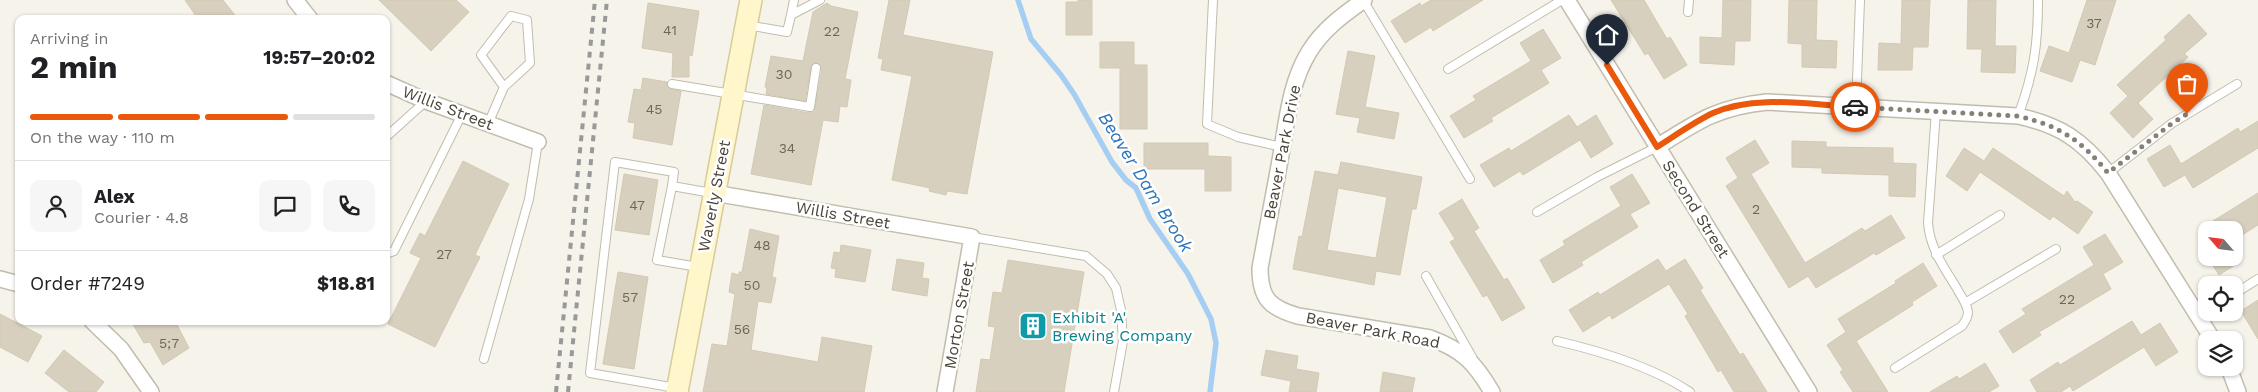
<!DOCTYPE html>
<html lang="en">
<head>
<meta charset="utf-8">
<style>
	:root { --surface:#fff; --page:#f6f6f6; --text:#202124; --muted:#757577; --line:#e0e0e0; --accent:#ea580c }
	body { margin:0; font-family:"Work Sans",sans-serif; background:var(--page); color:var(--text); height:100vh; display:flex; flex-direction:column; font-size:19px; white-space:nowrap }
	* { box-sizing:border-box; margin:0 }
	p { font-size:16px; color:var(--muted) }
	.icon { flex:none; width:28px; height:28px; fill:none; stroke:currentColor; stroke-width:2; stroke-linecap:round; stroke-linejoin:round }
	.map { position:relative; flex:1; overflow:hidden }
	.side { position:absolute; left:15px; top:15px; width:375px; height:310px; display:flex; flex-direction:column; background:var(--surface); border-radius:10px; box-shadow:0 1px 4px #0004 }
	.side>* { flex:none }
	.needle { width:32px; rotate:298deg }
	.fabs { position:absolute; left:2198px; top:221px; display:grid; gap:10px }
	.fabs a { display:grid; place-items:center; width:45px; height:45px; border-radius:10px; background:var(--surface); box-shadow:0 1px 4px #0004; font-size:25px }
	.pin { position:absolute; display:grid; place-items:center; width:42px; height:42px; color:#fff; margin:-51px -21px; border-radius:50% 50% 50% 0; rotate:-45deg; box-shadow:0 0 5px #0007 }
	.pin .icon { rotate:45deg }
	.courier { position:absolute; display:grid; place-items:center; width:50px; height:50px; margin:-25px; border:4px solid #ea580c; border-radius:50%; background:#fff; color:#222; box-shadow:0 1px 6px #0007 }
	.overview em { font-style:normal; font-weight:700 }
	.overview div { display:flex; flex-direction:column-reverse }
	.overview { display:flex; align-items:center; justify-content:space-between; height:85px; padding:0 15px }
	h1 { font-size:32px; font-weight:700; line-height:38px }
	.bar { display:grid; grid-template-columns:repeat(4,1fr); gap:8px 5px; align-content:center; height:60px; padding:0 15px }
	.bar i { height:6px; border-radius:4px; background:var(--line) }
	.bar .on { background:var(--accent) }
	.bar p { grid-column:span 4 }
	.line { display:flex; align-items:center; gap:12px; padding:0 15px; border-top:1px solid var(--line) }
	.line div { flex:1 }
	.round { display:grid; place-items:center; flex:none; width:52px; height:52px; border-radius:10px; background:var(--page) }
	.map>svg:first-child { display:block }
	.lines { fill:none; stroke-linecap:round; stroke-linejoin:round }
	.stream { stroke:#a6cef3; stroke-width:5.5 }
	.building { fill:#d8d0bf; stroke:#d3c9b2; fill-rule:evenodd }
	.lane-casing { stroke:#c2bcac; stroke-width:10 }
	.street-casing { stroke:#c2bcac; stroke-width:18 }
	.secondary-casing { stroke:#d7cb99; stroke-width:24 }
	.lane { stroke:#fff; stroke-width:8 }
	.street { stroke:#fff; stroke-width:15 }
	.secondary { stroke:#fff6cb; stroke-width:21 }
	.rail { stroke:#999; stroke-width:4; stroke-dasharray:6 6; stroke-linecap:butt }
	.done { stroke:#868177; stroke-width:5; stroke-dasharray:0 9 }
	.route { stroke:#ea580c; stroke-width:6 }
	.labels { text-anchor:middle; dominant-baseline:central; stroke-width:5; stroke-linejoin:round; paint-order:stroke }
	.number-label { font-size:14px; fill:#6e675a }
	.street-label { font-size:16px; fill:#4a4438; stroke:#fff }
	.culture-label { font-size:16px; fill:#0d838f; stroke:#fff; text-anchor:start }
	.water-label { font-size:18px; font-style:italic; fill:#2c74bb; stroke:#fff }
</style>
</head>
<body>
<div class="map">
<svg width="2258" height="392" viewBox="0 0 2258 392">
	<rect width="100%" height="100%" fill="#f6f3eb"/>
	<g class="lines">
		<path class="stream" d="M1018 0 1031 39 1061 75 1074 94 1112 162 1126 180 1136 188 1150 219 1188 274 1211 319 1216 343 1210 392"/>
	</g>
	<path class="building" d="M185 0H223L238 19H198Z
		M379 0H456L469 12 431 51Z
		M889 0H910L903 35 993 52 967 194 947 191 946 195 929 191 930 188 892 180 912 76 881 70 883 59 878 58Z
		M1078 0H1092V35H1066V2H1078Z
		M1431 0H1483L1433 31 1431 27 1405 43 1391 21 1420 3 1421 6Z
		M1611 0H1644L1667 39 1670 37 1687 65 1664 79 1648 53 1645 55Z
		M1723 0H1751L1750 41H1735L1734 65 1700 63V37L1722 38Z
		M1789 0H1817L1816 40 1837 41 1836 68 1802 67V44L1788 43Z
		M1902 0H1930L1928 47H1913L1912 70H1878L1879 43 1901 44Z
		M1968 0H1996L1995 46H2016L2015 73 1981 72 1982 49H1967Z
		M2087 0H2116L2095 65 2080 60 2072 82 2040 71 2049 46 2069 53Z
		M648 3 699 11 692 56 689 55V77H672L673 53 642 48Z
		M827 3 831 6 858 12 845 79 851 80 847 107 840 106 838 122 823 120 811 185 751 174 764 105 809 113 815 108 822 69 817 63H814L811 67 805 101 766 94 767 88 765 87 771 56 803 61 813 12Z
		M2189 14 2207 34 2184 54 2188 57 2138 103 2153 119 2133 138 2110 113 2128 96 2117 85 2166 40 2164 37Z
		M1543 29 1561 58 1541 70 1549 83 1491 118 1493 121 1464 138 1450 116 1476 100 1473 96 1531 61 1520 43Z
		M1100 42H1134V65H1147V129H1120V68H1100Z
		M1348 51 1375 56 1365 107 1399 113 1394 139 1357 132 1360 118 1336 114Z
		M643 78 667 82 669 89 681 91 672 145 633 138 635 123 628 122 634 89 641 90Z
		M1569 115 1577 127 1596 115 1613 144 1591 158 1580 140 1523 175 1520 171 1494 187 1480 165 1509 148 1511 151Z
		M2258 121V148L2193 188 2185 175 2164 187 2147 159 2170 145 2181 164 2238 128 2240 132Z
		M1755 140 1769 163 1751 174 1805 263 1862 228 1865 231 1891 215 1905 238 1876 255 1874 253 1816 288 1808 276 1789 288 1726 186 1738 178 1726 158Z
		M1792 141 1826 142V147L1893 148V163L1916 164 1915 197 1889 196V175L1822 173V168L1792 167Z
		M1144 143H1208V156L1231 157V191H1205V169H1144Z
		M1964 148 1984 161 1993 148 2064 196 2067 191 2075 202 2077 201 2093 212 2078 234 2053 216 2050 220 1980 172 1967 191 1946 176Z
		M463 161 509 184 475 255 480 257 435 347 388 324 421 258 410 253 420 233 425 236Z
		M1341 162 1422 177 1416 209H1412L1400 275 1376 271 1374 285 1293 269 1299 236 1302 237 1315 171 1338 175ZM1338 188 1387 197 1376 258 1327 250Z
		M624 174 658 180 649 235 615 230Z
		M1632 174 1650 203 1630 214 1638 227 1581 262 1583 265 1553 283 1540 260 1565 245 1563 241 1621 206 1610 187Z
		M2258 193V225L2234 240V230H2218L2213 221Z
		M1462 199 1479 228 1474 231 1504 280 1507 278 1525 308 1502 321 1487 295 1483 297 1450 242 1455 239 1439 213Z
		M750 229 779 236 772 277 776 278 771 303 758 301 751 350 818 362 822 337 872 346 864 392H703L712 344 727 346 735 294 729 292 732 273 739 275V272H742Z
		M2105 234 2123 262 2103 274 2111 289 2039 332 2041 335 2013 353 1999 331 2026 314 2022 309 2094 265 2083 247Z
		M841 245 871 250 865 282 835 277 836 269 831 268 834 252 840 253Z
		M2234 248 2241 261 2219 275 2208 258H2234Z
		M897 259 924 263 922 278 929 279 927 296 892 290Z
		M1658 259 1666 271 1685 259 1703 288 1700 290 1740 355 1743 353 1767 392H1734L1721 370 1718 372 1685 316 1688 314 1669 284 1612 319 1610 315 1583 332 1569 310 1598 292 1600 295Z
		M1008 260 1084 272 1064 392H976L981 359 990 360 995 327 988 326 993 292 1002 293Z
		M1923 263 1937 286 1912 302 1913 305 1856 341 1888 392H1853L1840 372 1843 370 1827 345 1846 332 1838 319 1896 283 1895 281Z
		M618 272 648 277 634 369 603 364Z
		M2258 300V339L2241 311Z
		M0 314 42 336 28 362 0 347Z
		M131 321H175L189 348 163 365 150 342 144 343Z
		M2132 321 2141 335 2160 323 2178 352 2156 366 2144 347 2073 391 2070 386 2061 392H2037L2030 380 2058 362 2060 365Z
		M64 350 104 382 96 392H69L45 373Z
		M1266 350 1298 356 1296 369 1319 373 1316 392H1289L1291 381 1261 375Z
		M1985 363 1999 386 1989 392H1930L1957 376 1959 379Z
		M1383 372 1415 378 1412 392H1380Z"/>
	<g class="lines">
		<defs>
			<path id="lane" d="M1213 0 1207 124 1238 137 1282 147
				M1363 0 1470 179
				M1688 12 1689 0
				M791 15 794 0
				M747 25 787 32 791 15 820 0
				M1448 69 1562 0
				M672 84 810 107 816 68
				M1856 107 1860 0
				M2018 116C2034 73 2038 45 2038 0
				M488 124 504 87 530 63 527 20 511 16 481 55 504 87
				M386 137 426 101
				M2108 173 2171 124 2237 84
				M672 186 657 260 698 267
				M1537 212 1597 177 1657 147
				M972 237 1086 256 1107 274 1116 288 1121 310 1123 341 1114 392
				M386 254 394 251 462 114
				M1936 255 2000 215
				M1426 276 1472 357
				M2234 294 2258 279
				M1965 303 2056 249
				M1557 341C1600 351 1653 367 1690 392
				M484 359 529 199 538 142
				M1895 368 1962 326C1965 322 1968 318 1968 312 1967 303 1960 295 1956 287 1943 266 1930 248 1928 223L1936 111
				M676 388 590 373 615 162 674 172 672 186 712 193"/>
			<path id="street" d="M295 0 310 19
				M1364 0C1343 15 1323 29 1309 52 1290 83 1287 120 1281 155 1274 193 1267 231 1260 268 1260 299 1270 308 1298 316L1430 338C1463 350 1475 363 1492 392
				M1567 0 1809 392
				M386 83 426 101 538 142
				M1657 147C1698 121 1718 107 1767 102L2018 116C2060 125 2082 140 2108 173L2213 340
				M714 193 972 237 945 392
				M0 279 19 284
				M92 321 121 349 151 392
				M2229 368 2238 392"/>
			<path id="secondary" d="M677 392 751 0"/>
		</defs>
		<use href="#lane" class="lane-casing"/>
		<use href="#street" class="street-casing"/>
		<use href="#secondary" class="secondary-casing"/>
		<use href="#lane" class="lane"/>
		<use href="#street" class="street"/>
		<use href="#secondary" class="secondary"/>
		<path class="rail" d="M556 392 595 0
			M568 392 607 0"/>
	</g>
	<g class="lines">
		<path class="done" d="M1855 107 2018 116C2060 126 2081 140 2108 173L2171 124 2187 114"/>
		<path class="route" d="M1607 65 1657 147C1676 135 1694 122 1713 113 1756 94 1810 105 1855 107"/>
	</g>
	<defs>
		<symbol id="building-square" viewBox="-11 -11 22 22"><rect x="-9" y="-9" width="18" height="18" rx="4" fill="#0f9aa8" stroke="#fff"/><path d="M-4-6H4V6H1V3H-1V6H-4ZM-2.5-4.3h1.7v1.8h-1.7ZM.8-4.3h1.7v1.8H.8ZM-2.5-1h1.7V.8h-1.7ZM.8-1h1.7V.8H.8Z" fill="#fff"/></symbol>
	</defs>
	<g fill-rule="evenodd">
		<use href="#building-square" x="1017" y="310" width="32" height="32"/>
	</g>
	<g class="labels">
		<g class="number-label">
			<text x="2094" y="23">37</text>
			<text x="670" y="30">41</text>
			<text x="832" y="31">22</text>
			<text x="784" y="74">30</text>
			<text x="654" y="109">45</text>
			<text x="787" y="148">34</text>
			<text x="637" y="205">47</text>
			<text x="1756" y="209">2</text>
			<text x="762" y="245">48</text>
			<text x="444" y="254">27</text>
			<text x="752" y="285">50</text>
			<text x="630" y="297">57</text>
			<text x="2067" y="299">22</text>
			<text x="742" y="329">56</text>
			<text x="169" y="343">5;7</text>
		</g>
		<g class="street-label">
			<text transform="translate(448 108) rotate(21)">Willis Street</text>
			<text transform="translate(1282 152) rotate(-79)">Beaver Park Drive</text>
			<text transform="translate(714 196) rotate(-79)">Waverly Street</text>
			<text transform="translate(1696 209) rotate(58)">Second Street</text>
			<text transform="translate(843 215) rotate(10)">Willis Street</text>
			<text transform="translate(959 315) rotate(-80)">Morton Street</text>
			<text transform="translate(1373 330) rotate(11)">Beaver Park Road</text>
		</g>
		<g class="culture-label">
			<text x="1052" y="317">Exhibit 'A'<tspan x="1052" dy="18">Brewing Company</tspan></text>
		</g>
		<g class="water-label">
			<text transform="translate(1146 182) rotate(58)">Beaver Dam Brook</text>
		</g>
	</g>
</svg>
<div class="fabs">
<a><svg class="needle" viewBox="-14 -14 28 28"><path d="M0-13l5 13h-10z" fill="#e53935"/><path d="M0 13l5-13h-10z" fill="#757577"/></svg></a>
<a><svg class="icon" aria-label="locate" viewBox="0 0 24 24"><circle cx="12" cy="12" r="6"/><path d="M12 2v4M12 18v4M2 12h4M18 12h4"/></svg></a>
<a><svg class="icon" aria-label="layers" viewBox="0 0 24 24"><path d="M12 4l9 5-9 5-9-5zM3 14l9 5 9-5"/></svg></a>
</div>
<div class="pin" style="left:2187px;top:114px;background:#ea580c"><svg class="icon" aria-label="bag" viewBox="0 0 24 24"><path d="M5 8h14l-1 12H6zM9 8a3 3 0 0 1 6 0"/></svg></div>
<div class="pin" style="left:1607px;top:65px;background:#1f2937"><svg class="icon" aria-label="home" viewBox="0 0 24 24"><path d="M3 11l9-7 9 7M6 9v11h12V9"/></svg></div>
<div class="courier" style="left:1855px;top:107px"><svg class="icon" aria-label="car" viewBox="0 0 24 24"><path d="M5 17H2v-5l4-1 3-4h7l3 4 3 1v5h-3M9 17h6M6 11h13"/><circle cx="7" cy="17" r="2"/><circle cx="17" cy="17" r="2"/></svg></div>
<section class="side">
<div class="overview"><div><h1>2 min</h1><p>Arriving in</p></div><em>19:57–20:02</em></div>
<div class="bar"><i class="on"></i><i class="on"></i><i class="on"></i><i></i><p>On the way · 110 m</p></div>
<div class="line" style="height:90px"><a class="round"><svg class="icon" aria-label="person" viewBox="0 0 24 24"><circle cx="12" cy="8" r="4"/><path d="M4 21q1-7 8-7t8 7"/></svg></a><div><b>Alex</b><p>Courier · 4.8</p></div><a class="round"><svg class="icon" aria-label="chat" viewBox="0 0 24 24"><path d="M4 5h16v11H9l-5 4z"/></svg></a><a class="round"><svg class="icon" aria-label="phone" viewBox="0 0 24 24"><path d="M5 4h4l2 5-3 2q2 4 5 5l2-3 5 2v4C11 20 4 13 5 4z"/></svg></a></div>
<div class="line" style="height:65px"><div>Order #7249</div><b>$18.81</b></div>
</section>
</div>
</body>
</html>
